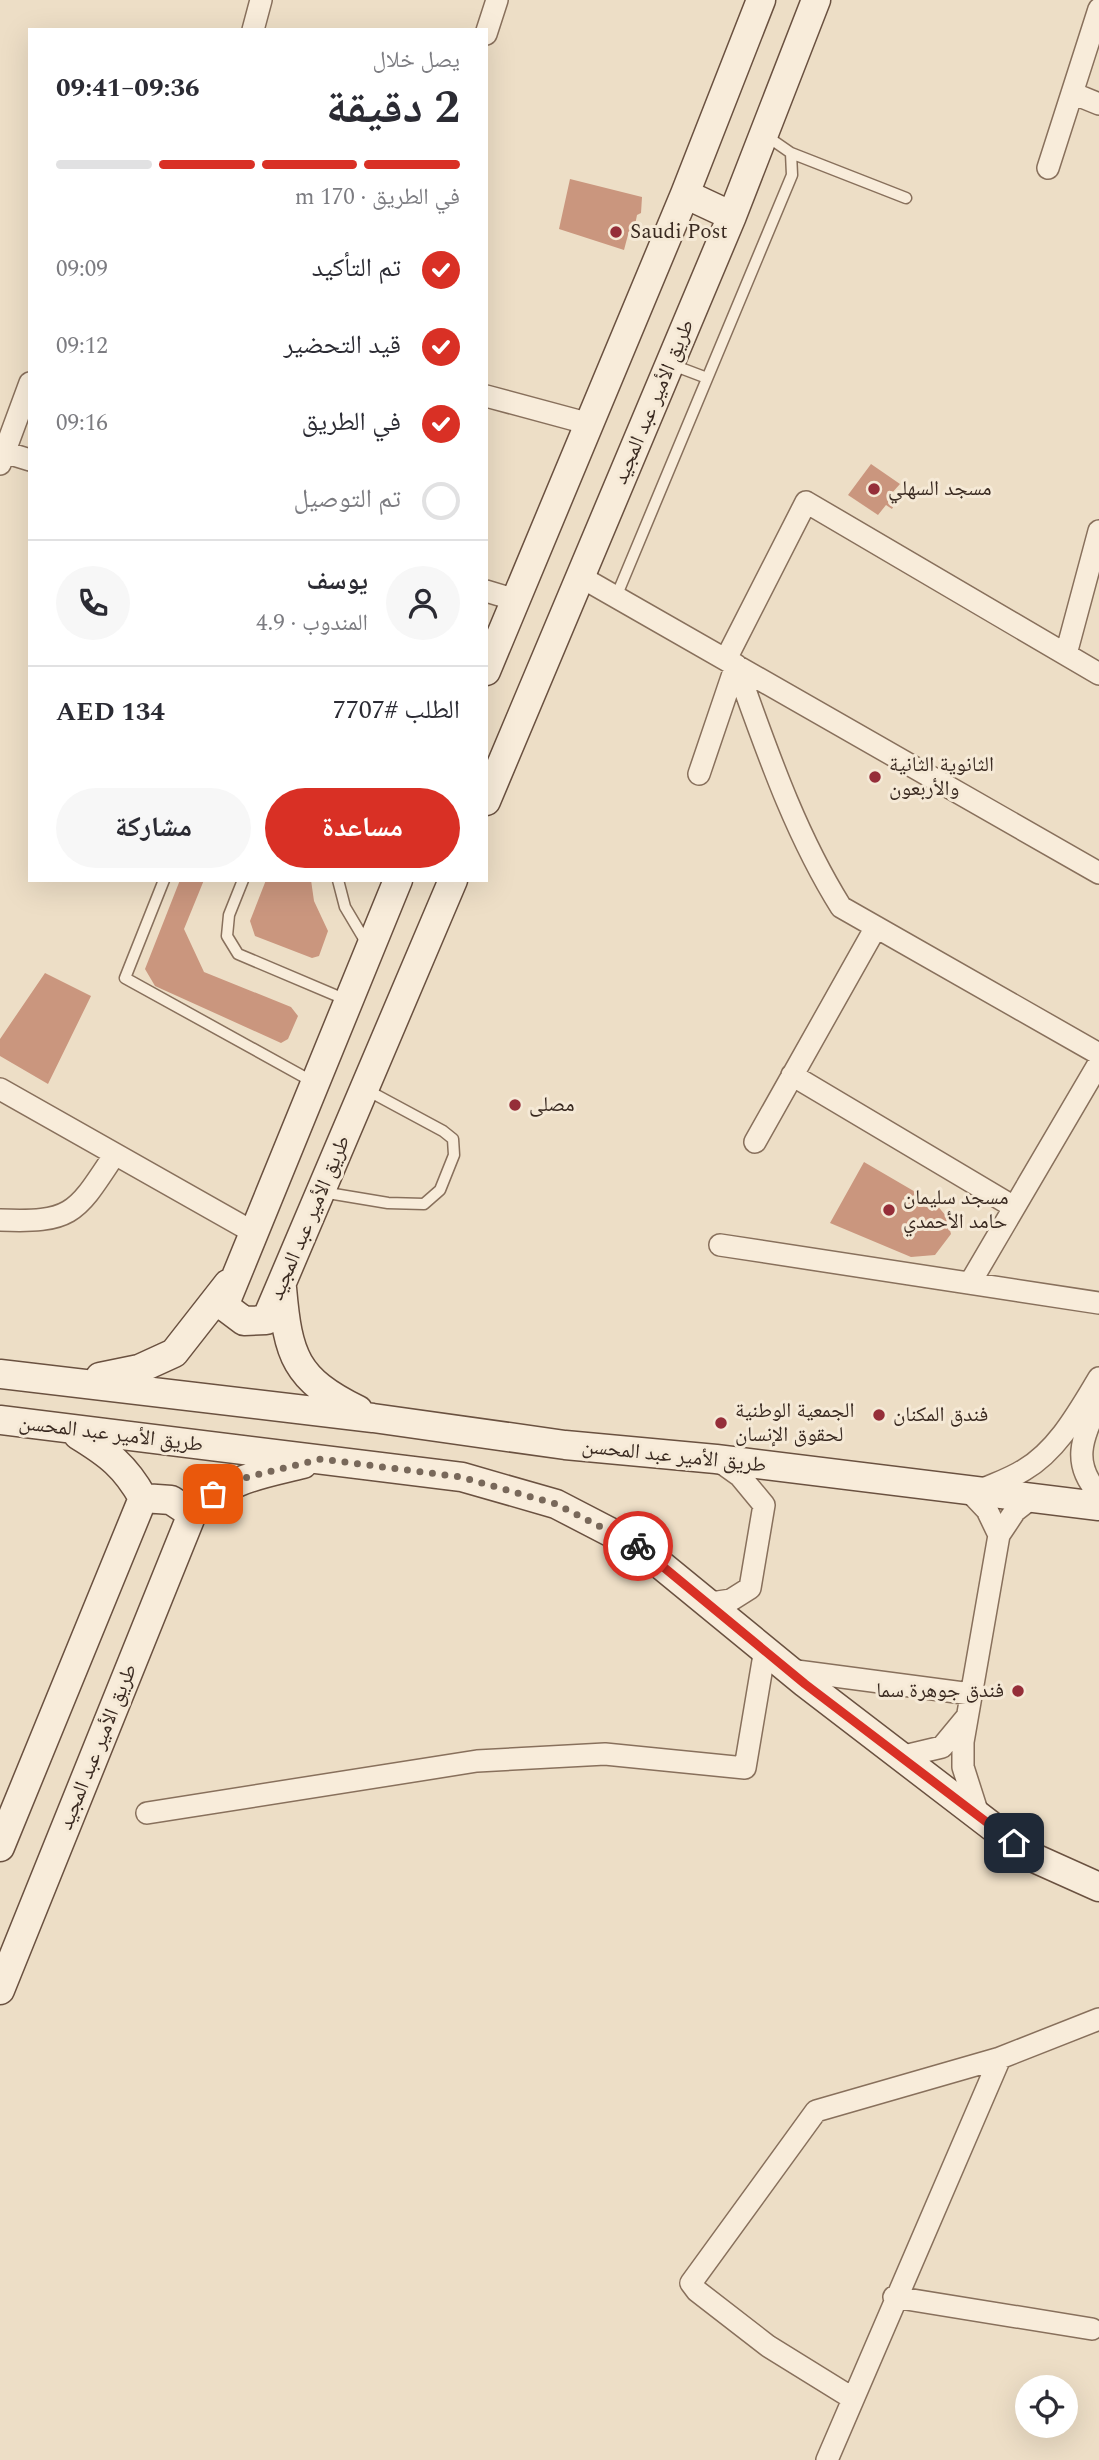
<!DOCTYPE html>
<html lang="ar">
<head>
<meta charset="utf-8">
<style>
	:root { --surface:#fff; --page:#f7f7f7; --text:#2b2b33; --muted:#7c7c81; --line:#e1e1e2; --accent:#d93025 }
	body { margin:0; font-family:Spectral,"Noto Naskh Arabic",serif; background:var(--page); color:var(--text); direction:rtl; height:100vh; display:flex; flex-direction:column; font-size:26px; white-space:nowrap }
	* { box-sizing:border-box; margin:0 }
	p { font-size:23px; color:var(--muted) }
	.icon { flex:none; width:38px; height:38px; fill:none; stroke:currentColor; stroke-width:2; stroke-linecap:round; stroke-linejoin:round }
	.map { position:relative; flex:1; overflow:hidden; direction:ltr }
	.sheet { position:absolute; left:28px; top:28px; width:460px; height:854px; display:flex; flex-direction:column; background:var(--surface); border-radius:0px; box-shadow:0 7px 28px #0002; direction:rtl }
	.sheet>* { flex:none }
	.controls { position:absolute; left:1015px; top:2375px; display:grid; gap:14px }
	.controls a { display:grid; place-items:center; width:63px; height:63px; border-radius:50%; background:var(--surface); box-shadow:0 7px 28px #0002; font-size:35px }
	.pin { position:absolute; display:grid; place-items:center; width:60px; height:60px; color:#fff; margin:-30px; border-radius:14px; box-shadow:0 4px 10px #0006 }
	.courier { position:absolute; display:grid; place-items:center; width:70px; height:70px; margin:-35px; border:5px solid #d93025; border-radius:50%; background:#fff; color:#222; box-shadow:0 2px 9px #0007 }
	.summary em { font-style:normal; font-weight:700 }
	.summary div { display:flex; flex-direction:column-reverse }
	.summary { display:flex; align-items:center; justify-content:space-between; height:119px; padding:0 28px }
	h1 { font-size:46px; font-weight:700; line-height:52px }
	.bar { display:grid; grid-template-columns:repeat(4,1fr); gap:10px 7px; align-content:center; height:84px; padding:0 28px }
	.bar i { height:9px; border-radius:5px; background:var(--line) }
	.bar .current { background:var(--accent) }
	.bar p { grid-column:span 4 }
	.line { display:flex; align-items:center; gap:18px; padding:0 28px; border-top:2px solid var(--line) }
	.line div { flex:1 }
	.round { display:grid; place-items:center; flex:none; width:74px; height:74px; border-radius:37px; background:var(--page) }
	ol { padding:0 28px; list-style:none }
	li { display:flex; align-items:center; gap:21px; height:77px }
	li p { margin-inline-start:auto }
	li .icon { padding:7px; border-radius:50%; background:var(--accent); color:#fff; stroke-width:4 }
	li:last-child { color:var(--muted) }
	li i { width:38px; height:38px; border:4px solid var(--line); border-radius:50% }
	.primary-button { display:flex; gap:14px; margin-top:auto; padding:14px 28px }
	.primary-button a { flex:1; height:80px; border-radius:42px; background:var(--accent); color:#fff; font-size:28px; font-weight:700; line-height:80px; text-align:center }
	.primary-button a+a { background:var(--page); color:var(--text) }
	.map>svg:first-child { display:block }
	.building { fill:#ca967e }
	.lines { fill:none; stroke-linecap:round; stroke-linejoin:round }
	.service-casing { stroke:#88705c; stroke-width:13 }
	.minor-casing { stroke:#88705c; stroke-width:24 }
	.secondary-casing { stroke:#6a5140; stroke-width:31 }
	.service { stroke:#f8ecda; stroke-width:10 }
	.minor { stroke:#f8ecda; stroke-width:21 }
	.secondary { stroke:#f8ecda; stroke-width:28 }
	.done { stroke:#78685a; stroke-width:7; stroke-dasharray:0 12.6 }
	.route { stroke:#d93025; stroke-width:9 }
	.poi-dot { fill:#952e39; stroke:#f5e9d6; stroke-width:2.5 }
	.labels { text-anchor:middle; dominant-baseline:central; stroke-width:6; stroke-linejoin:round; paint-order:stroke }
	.poi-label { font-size:21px; fill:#392920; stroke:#f5e9d6; text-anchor:start }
	.street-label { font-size:21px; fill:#392920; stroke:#f5e9d6 }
</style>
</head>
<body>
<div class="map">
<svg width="1099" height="2460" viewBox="0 0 1099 2460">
	<rect width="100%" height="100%" fill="#eddec6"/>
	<path class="building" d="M570 179 642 197 641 213 637 215 634 230 629 231 624 250 559 229Z
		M871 464 900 484 891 494 897 499 892 509 886 505 878 515 848 495Z
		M180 880H204L184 929 204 972 291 1007 298 1016 288 1039 281 1043 155 986 145 969Z
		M266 880H311L314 901 328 931 319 956 312 958 255 936 250 921Z
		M45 973 91 996 48 1084 0 1056V1039Z
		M864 1162 936 1204 946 1216 951 1234 935 1255 911 1257 830 1223Z"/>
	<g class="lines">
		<defs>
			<path id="service" d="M791 153 906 198
				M670 364 707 378
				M616 597 792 175 791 153 765 135
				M164 880 125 978 315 1083
				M243 880 229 915 227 936 238 954 349 1001
				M338 880 345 907 367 944
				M322 1192 388 1203 424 1204 440 1190 454 1155 453 1139 443 1131 365 1089"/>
			<path id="minor" d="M253 30 261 0
				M486 34 497 0
				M1072 93 1099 104
				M1048 168 1099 9
				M486 396 590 424
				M4 452 30 460
				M0 464 30 383
				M581 577 1099 873
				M486 591 516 600
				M1066 654 1099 531
				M726 659 806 502 1099 674
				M736 665C766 748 794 832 841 907L1099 1054
				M699 774 736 665
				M792 1075 1014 1207
				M0 1089 253 1232
				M755 1142 876 927
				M0 1220C73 1223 76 1213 115 1154
				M720 1245 1099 1303
				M970 1283 1099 1063
				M1099 1402C1083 1437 1070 1462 1099 1494
				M969 1491 987 1510 999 1535
				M979 1491C994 1484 1010 1479 1024 1470 1058 1450 1079 1411 1099 1378
				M711 1603 731 1600 750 1588 764 1505 740 1476 719 1461
				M789 1670 971 1694
				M900 1757 942 1747 966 1718
				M147 1813 477 1761 605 1754 745 1768 765 1649
				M978 1814 963 1767V1742L999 1535 1015 1511 1033 1497
				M894 2297 1092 2329
				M852 2398 768 2346 697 2291 691 2283 816 2111 1000 2058
				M827 2460 1000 2058 1099 2019"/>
			<path id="secondary" d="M685 194 732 216
				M486 671 685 194 761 0
				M486 801 732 216 816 0
				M398 880 224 1306 244 1321 266 1320 453 880
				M282 1288C288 1356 295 1379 358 1410
				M0 1374 373 1418 565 1445 716 1459 1099 1506
				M100 1377 139 1369 174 1353 228 1284
				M0 1420 462 1477 556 1504 639 1547 805 1683 1032 1857 1099 1887
				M78 1435C109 1454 125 1466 143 1498
				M0 1847 143 1498 171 1500 192 1514
				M0 1990 192 1514C230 1478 254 1476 303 1464"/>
		</defs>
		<use href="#service" class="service-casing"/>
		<use href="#minor" class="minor-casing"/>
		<use href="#secondary" class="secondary-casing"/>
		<use href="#service" class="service"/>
		<use href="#minor" class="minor"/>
		<use href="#secondary" class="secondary"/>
	</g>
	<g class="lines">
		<path class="done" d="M213 1494 236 1480 321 1459 461 1477 556 1504 638 1546"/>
		<path class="route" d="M638 1546 805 1684 1014 1843"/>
	</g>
	<g class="poi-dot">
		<circle cx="616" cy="232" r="7"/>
		<circle cx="874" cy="489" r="7"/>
		<circle cx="875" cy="777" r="7"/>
		<circle cx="515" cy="1105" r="7"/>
		<circle cx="889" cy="1210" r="7"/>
		<circle cx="879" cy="1415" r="7"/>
		<circle cx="721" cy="1423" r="7"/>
		<circle cx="1018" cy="1691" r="7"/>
	</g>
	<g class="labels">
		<g class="poi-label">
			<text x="630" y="232">Saudi Post</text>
			<text x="888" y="489">مسجد السهلي</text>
			<text x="889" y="765">الثانوية الثانية<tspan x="889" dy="24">والأربعون</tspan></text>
			<text x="529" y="1105">مصلى</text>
			<text x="903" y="1198">مسجد سليمان<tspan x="903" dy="24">حامد الأحمدي</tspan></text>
			<text x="735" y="1411">الجمعية الوطنية<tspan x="735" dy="24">لحقوق الإنسان</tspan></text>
			<text x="893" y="1415">فندق المكنان</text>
			<text x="1004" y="1691" text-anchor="end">فندق جوهرة سما</text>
		</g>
		<g class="street-label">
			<text transform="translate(654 402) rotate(-67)">طريق الأمير عبد المجيد</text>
			<text transform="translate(310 1218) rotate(-67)">طريق الأمير عبد المجيد</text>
			<text transform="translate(111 1434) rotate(7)">طريق الأمير عبد المحسن</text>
			<text transform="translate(674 1456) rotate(6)">طريق الأمير عبد المحسن</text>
			<text transform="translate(98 1747) rotate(-68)">طريق الأمير عبد المجيد</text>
		</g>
	</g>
</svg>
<div class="controls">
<a><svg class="icon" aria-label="locate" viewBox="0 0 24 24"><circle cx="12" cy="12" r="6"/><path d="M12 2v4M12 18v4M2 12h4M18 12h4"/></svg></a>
</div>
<div class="pin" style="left:213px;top:1494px;background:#ea580c"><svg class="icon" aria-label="bag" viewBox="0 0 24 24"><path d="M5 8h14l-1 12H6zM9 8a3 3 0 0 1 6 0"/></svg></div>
<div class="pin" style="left:1014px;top:1843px;background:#1f2937"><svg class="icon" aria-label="home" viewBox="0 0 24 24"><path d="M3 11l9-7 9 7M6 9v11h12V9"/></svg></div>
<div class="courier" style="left:638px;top:1546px"><svg class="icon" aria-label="bike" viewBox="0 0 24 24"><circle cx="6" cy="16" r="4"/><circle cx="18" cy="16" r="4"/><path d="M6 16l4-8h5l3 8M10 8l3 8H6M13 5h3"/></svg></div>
<section class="sheet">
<div class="summary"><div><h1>2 دقيقة</h1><p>يصل خلال</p></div><em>09:36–09:41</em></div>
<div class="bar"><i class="current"></i><i class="current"></i><i class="current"></i><i></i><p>في الطريق · 170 m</p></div>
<ol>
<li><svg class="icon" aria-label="check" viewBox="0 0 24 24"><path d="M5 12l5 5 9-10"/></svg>تم التأكيد<p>09:09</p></li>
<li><svg class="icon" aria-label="check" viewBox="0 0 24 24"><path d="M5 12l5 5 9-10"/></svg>قيد التحضير<p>09:12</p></li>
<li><svg class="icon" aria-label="check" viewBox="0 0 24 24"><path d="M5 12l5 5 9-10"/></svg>في الطريق<p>09:16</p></li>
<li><i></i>تم التوصيل</li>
</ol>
<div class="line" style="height:126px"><a class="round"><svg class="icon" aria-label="person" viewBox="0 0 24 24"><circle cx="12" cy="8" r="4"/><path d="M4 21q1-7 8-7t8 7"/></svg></a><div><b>يوسف</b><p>المندوب · 4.9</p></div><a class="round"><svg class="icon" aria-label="phone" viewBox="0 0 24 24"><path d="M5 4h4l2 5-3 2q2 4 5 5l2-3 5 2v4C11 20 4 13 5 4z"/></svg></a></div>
<div class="line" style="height:91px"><div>الطلب #7707</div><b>AED 134</b></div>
<div class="primary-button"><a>مساعدة</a><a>مشاركة</a></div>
</section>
</div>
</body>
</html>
